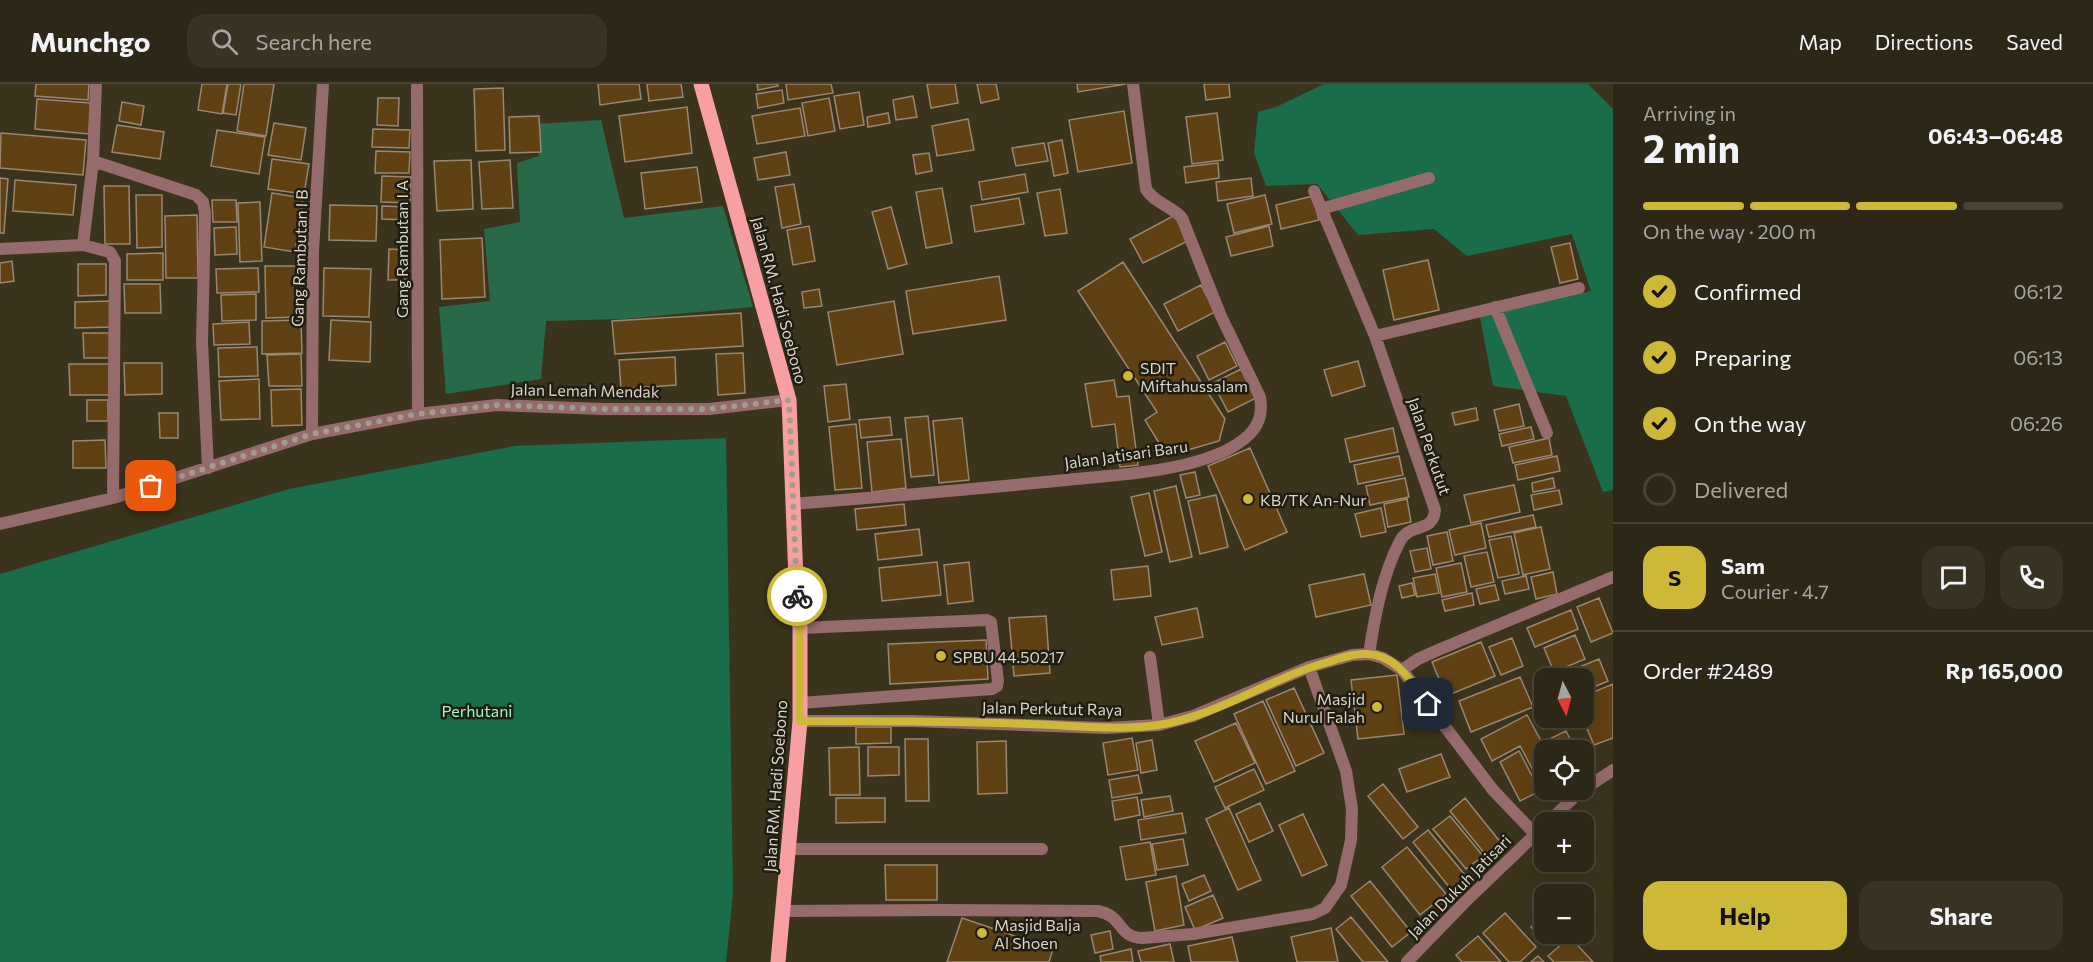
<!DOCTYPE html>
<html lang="en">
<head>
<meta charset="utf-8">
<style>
	:root { --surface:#2c2716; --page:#383323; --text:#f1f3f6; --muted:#a6a5a1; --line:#484435; --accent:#ceb837 }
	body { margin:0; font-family:Commissioner,sans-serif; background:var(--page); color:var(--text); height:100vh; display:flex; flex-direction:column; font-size:22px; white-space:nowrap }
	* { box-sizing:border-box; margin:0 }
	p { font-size:20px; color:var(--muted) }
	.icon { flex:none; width:33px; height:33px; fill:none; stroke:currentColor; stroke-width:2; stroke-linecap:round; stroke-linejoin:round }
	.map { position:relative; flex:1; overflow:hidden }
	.sheet { display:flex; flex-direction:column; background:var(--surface); width:480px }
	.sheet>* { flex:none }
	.needle { width:39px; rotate:174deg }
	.tools { position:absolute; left:1534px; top:584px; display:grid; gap:12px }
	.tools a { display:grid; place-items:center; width:60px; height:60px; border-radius:12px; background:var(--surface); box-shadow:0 6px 24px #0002,0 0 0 2px var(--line); font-size:30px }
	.pin { position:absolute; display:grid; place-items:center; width:51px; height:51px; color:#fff; margin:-26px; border-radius:12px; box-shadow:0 3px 9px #0006 }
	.courier { position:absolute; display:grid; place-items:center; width:60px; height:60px; margin:-30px; border:4px solid #ceb837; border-radius:50%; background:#fff; color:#222; box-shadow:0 2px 8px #0007 }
	.overview em { font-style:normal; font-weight:700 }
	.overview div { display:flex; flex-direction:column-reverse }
	.overview { display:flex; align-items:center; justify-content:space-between; height:102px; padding:0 30px }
	h1 { font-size:39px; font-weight:700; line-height:45px }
	.bar { display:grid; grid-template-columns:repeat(4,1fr); gap:9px 6px; align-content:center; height:72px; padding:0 30px }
	.bar i { height:8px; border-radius:4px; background:var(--line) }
	.bar .current { background:var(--accent) }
	.bar p { grid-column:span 4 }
	.line { display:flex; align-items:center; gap:15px; padding:0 30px; border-top:2px solid var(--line) }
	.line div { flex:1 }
	.round { display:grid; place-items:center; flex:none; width:63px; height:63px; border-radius:18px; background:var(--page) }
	ol { padding:0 30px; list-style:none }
	li { display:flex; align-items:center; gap:18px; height:66px }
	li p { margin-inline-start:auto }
	li .icon { padding:6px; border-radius:50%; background:var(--accent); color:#111; stroke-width:4 }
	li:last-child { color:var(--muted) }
	li i { width:33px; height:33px; border:3px solid var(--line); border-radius:50% }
	.cta { display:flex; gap:12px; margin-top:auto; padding:12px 30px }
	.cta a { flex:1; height:69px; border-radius:18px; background:var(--accent); color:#111; font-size:24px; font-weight:700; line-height:69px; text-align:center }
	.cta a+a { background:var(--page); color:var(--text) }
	header { display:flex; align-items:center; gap:36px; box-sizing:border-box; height:84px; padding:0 30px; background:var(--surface); border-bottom:2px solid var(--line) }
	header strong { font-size:28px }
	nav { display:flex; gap:33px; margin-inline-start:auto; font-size:21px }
	.search { width:420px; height:54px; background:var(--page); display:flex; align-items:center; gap:15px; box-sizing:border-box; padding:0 21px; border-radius:18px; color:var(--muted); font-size:22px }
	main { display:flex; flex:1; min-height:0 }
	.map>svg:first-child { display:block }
	.green { fill:#28694a }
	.forest { fill:#196d49 }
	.building { fill:#604113; stroke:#998772; stroke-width:1.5 }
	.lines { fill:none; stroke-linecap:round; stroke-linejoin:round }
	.lane { stroke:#966b6c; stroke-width:12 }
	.street { stroke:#966b6c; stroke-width:12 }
	.primary { stroke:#f79fa3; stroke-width:15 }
	.done { stroke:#a19c8c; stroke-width:6; stroke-dasharray:0 10.8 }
	.route { stroke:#ceb837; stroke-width:8 }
	.poi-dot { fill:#ceb837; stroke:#1f1c12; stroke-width:2 }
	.labels { text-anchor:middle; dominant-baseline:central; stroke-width:5; stroke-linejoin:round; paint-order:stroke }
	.street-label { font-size:16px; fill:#d8d4c7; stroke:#1f1c12 }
	.poi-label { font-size:16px; fill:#d8d4c7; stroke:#1f1c12; text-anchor:start }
	.park-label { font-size:16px; fill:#95fbc5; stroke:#1f1c12 }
</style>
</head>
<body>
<header>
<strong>Munchgo</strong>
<div class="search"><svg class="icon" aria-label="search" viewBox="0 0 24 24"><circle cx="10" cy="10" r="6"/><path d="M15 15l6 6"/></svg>Search here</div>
<nav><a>Map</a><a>Directions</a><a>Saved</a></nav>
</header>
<main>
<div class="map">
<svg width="1613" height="878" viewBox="0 0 1613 878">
	<rect width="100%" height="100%" fill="#3b341d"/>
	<path class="green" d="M601 36 624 134 723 122 753 223 624 235 546 237 541 295 446 310 439 223 490 217 484 145 520 138 517 79 539 72 536 40Z"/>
	<path class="forest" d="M1324 0H1588L1613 25V406L1603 408 1566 312 1493 302 1480 233 1591 207 1572 150 1467 172 1434 145 1358 151 1317 100 1266 102 1254 69 1258 28 1276 23Z
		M726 354 733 809 726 878H0V490L289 405 515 362Z"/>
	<path class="building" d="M36 0H89L88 16 35 12Z
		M202 0H227L222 30 198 26Z
		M228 0H241L236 31 223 29Z
		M244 0H274L266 52 237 47Z
		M598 0H639L641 15 600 21Z
		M647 0H681L683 13 649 17Z
		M757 0H778V2L758 6Z
		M786 0H831L833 9 788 16Z
		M927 0H955L958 19 931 24Z
		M977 0H996L999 15 981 19Z
		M1077 0H1126L1078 8Z
		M1204 0H1229L1230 13 1206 16Z
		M503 4 505 66 476 67 474 5Z
		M782 6 784 19 758 24 756 10Z
		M859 8 864 41 840 45 834 12Z
		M913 12 917 33 896 36 893 16Z
		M378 14H399L398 42 377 41Z
		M829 14 835 47 808 52 802 19Z
		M37 15 91 19 89 50 35 45Z
		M122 18 144 22 141 41 119 37Z
		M687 23 692 69 625 78 619 32Z
		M800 24 805 52 757 60 752 32Z
		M1124 27 1132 79 1078 88 1069 36Z
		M888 29 890 39 868 43 867 33Z
		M1217 29 1223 76 1192 80 1186 33Z
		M539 32 541 68 510 69 509 33Z
		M968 35 974 66 937 72 932 42Z
		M274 39 306 44 301 76 268 71Z
		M117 41 164 48 160 75 112 68Z
		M373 45 410 46 409 64 372 63Z
		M217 46 265 53 259 90 211 82Z
		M1 49 86 56 83 91 0 84Z
		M1062 56 1068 89 1054 92 1048 59Z
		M1044 59 1048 77 1016 82 1012 64Z
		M376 67 410 68 409 89H375Z
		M786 68 790 91 758 96 754 74Z
		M929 69 932 87 916 90 913 71Z
		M272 75 309 80 304 110 268 105Z
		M471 76 473 125 437 127 434 77Z
		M510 76 513 124 482 125 479 78Z
		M1218 79 1219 94 1186 99 1184 83Z
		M697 83 702 118 645 125 641 89Z
		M1025 90 1028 108 982 116 979 98Z
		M382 92 411 93 410 119 381 118Z
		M0 94 8 95 4 149H0Z
		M1251 94 1253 112 1218 117 1216 98Z
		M15 96 76 101 73 131 13 127Z
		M794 100 801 140 782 144 775 103Z
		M104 102H129L130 160H105Z
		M942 104 952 159 926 164 916 108Z
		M1060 105 1067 149 1045 152 1037 109Z
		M272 109 303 114 295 168 264 163Z
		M136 111H162V163L137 164Z
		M1265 111 1272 140 1234 149 1227 120Z
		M1313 112 1319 136 1281 145 1276 121Z
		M1019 114 1024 140 975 148 971 122Z
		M212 116H236L237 138H213Z
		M260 118 262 177 240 178 238 119Z
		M330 121 377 122 376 157 329 156Z
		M382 122 409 123 408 136 382 135Z
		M891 123 907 180 888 185 872 128Z
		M197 131 198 194H166L165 132Z
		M1175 131 1188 157 1143 179 1130 155Z
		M809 142 815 177 793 181 787 146Z
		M1269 142 1273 162 1231 172 1226 153Z
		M236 143 237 170 215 171 214 144Z
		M482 154 485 213 442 215 440 156Z
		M1570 159 1578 195 1560 199 1551 163Z
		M389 165 408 166 407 196H388Z
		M163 169V196H127V170Z
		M1428 176 1439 226 1394 236 1383 186Z
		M12 177 14 197 0 199V179Z
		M1123 178 1225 335 1219 357 1167 372 1145 336 1157 328 1078 207Z
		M78 180H106V211L78 212Z
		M265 182H297L298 233 266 234Z
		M258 184 259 208 217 209 216 185Z
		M324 184 371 185 369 233 323 232Z
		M999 192 1006 236 913 250 906 207Z
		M124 200H160L161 229H125Z
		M1201 201 1215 228 1178 247 1164 220Z
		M819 205 822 222 804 224 802 208Z
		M256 210V236L222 237 221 211Z
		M113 217V243L75 244V218Z
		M894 217 903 270 837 281 828 228Z
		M741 229 743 262 615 270 612 237Z
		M301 236 302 269 262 270V237Z
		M331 236 371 238 370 278 329 276Z
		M249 238 250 260 214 261 213 240Z
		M83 249H112L113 274H84Z
		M1225 258 1237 282 1209 296 1197 272Z
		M257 263 258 292 219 293 218 264Z
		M743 269 745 309 718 311 716 270Z
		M301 270 302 302H269L267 271Z
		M675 273 676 301 621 305 619 276Z
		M1358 277 1365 302 1332 312 1324 286Z
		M124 279H162V310L125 311Z
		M69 280H110V311H70Z
		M1241 285 1256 314 1228 328 1213 299Z
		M259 295 260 335 221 336 219 297Z
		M1114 296 1117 313 1129 312 1138 381 1120 383 1115 340 1092 343 1085 300Z
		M846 300 850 335 828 338 824 302Z
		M301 305 302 341 272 342 271 306Z
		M87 316H108V337H87Z
		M1519 320 1524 342 1499 347 1494 326Z
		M1476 324 1478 336 1455 341 1452 329Z
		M159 329H178V354H160Z
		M928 332 934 391 911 393 905 334Z
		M890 333 892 351 861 354 859 336Z
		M962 334 969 396 939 399 933 337Z
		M856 340 862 404 835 406 829 343Z
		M1531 343 1534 355 1502 362 1499 350Z
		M1393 344 1398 368 1350 378 1345 355Z
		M1549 354 1552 371 1513 379 1509 363Z
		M901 355 906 404 872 408 867 358Z
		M105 356 106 384H73V357Z
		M1250 364 1287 448 1245 466 1208 382Z
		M1399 372 1403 391 1358 400 1354 381Z
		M1557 372 1560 387 1518 396 1515 381Z
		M1195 388 1200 411 1186 414 1180 391Z
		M1405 394 1409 413 1370 421 1366 402Z
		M1553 394 1555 404 1533 408 1532 399Z
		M1514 401 1520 428 1471 439 1464 411Z
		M1176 402 1192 473 1170 478 1154 407Z
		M1559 406 1562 420 1534 426 1531 411Z
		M1149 409 1162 468 1145 472 1131 413Z
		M1216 411 1228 463 1200 470 1188 417Z
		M1407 415 1411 438 1388 443 1384 420Z
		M904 420 906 441 857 446 855 425Z
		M1381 424 1386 448 1361 453 1355 430Z
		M1533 431 1536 443 1489 453 1486 441Z
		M1481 439 1486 464 1455 471 1449 446Z
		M1541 443 1550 485 1523 491 1514 449Z
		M919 445 922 471 878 476 875 450Z
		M1447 448 1453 477 1433 481 1427 452Z
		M1511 452 1519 490 1498 494 1489 456Z
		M1427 464 1431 485 1415 488 1410 467Z
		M1487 468 1494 498 1471 503 1464 472Z
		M937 478 941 511 882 517 879 484Z
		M969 478 973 517 948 520 944 481Z
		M1461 479 1467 508 1442 513 1436 484Z
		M1148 482 1151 512 1114 516 1111 486Z
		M1553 488 1557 510 1536 515 1531 493Z
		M1364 490 1371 521 1316 533 1309 501Z
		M1435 490 1439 509 1417 513 1413 494Z
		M1526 492 1529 505 1505 510 1502 497Z
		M1412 499 1415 511 1402 514 1399 502Z
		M1495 501 1499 516 1480 520 1476 505Z
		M1472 509 1474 521 1445 527 1442 516Z
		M1599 514 1613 549 1591 558 1577 523Z
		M1197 524 1203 553 1162 561 1155 533Z
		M1571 526 1578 545 1535 563 1527 544Z
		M1046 532 1050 589 1014 592 1009 534Z
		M1575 551 1585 575 1554 588 1544 564Z
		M1512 554 1523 582 1501 591 1489 563Z
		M986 556 988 595 890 600 888 560Z
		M1481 558 1495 592 1446 612 1432 578Z
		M1599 575 1608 597 1584 607V594H1569L1567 588Z
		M1397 591 1404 650 1358 655 1351 596Z
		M1520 593 1533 623 1471 648 1459 617Z
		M1613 600V654L1594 661 1582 633H1584V612Z
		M1294 604 1324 669 1296 682 1266 616Z
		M1263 617 1295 687 1266 700 1234 630Z
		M1527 631 1546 666 1545 696 1540 699 1520 662 1492 677 1481 655Z
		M1236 639 1255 679 1214 698 1195 657Z
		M856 643H891V659L856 660Z
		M1566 647 1576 666H1548L1543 658Z
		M1132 654 1138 686 1108 691 1103 659Z
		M905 655H928L929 717H906Z
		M1152 656 1157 686 1141 689 1136 659Z
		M1006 657 1007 709 978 710 977 658Z
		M859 663 860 711H830L829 664Z
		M868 663H899V691L868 692Z
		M1519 667 1540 707 1520 717 1500 678Z
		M1441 670 1450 693 1407 708 1399 685Z
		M1254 685 1264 706 1225 724 1215 703Z
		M1138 691 1142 709 1112 714 1109 696Z
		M1383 700 1418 743 1403 755 1368 712Z
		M1170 712 1173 727 1144 733 1141 716Z
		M1137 713 1140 731 1115 736 1112 717Z
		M836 714H885V738L836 739Z
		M1465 714 1505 764 1490 776 1450 727Z
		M1260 719 1273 747 1249 758 1236 730Z
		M1229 724 1261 796 1238 806 1206 735Z
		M1182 729 1186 749 1141 756 1138 736Z
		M1303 730 1327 781 1302 792 1279 741Z
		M1450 732 1483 772 1466 785 1433 745Z
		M1428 746 1469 796 1454 809 1413 758Z
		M1183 755 1188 781 1157 786 1152 760Z
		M1150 758 1156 791 1126 796 1120 763Z
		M1407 763 1446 810 1420 831 1382 783Z
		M885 781H937V816H886Z
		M1204 791 1211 807 1189 817 1182 800Z
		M1176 792 1184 841 1155 847 1146 798Z
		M1370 797 1411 848 1392 863 1351 812Z
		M1213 811 1223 834 1195 846 1185 823Z
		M1505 829 1536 863 1520 878H1509L1483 849Z
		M1545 831V849H1555L1545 858 1531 843Z
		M1351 833 1388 878H1363L1336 845Z
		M962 834 1053 865 1049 878H947Z
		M1331 844 1338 878H1297L1291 853Z
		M1110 847 1113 865 1095 869 1091 851Z
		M1478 852 1501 878H1462L1456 871Z
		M1232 853 1238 878H1191L1188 862Z
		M1570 853 1593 878H1554L1548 872Z
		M1170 860 1174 878H1141L1138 867Z
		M1131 865 1133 878H1101L1100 872Z
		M1538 872 1544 878H1531Z"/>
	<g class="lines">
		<path class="lane" d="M800 544 987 536 991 538 998 597 997 602 992 605 800 619"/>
		<path class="street" d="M96 0 93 77 196 111 203 118 205 129 202 258 208 384
			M417 0 418 330
			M1314 107 1375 252 1435 426C1433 450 1410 438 1400 457 1382 492 1375 531 1369 570
			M1321 125 1429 94
			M83 161 93 77
			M0 165 83 161 110 168 115 177 113 414
			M1495 223 1547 349
			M1375 252 1579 204
			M312 350 313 168 323 0
			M792 420C884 413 975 405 1066 396 1115 391 1183 388 1227 366 1250 354 1265 340 1260 313L1220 230 1182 134C1172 122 1154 119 1146 105L1133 0
			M0 440 113 414 312 350 418 330 497 321 603 325H709L789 316
			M1150 573 1159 641
			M1402 586 1418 575 1438 566 1613 493
			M800 637H913L1106 644 1159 641 1193 632 1309 583 1352 571 1369 570 1383 574 1402 586 1493 706 1535 750
			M1584 705 1613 686
			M1548 738 1583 705
			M789 765H1042
			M783 827 940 826 1098 827C1124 832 1117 853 1142 854L1193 850 1313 830 1325 824 1341 801 1351 756 1352 725 1346 687 1309 583
			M1407 878 1464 819 1545 741"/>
		<path class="primary" d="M701 0 789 316 796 496 800 544V637L778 878"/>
	</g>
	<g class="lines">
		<path class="done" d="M151 402 312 350 418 330 497 321 603 325H709L789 316 797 512"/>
		<path class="route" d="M797 512 800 544V637C875 637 951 637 1027 640 1070 641 1114 647 1158 641 1218 632 1270 594 1328 578 1341 574 1354 569 1368 570 1397 571 1413 600 1428 620"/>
	</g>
	<g class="poi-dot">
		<circle cx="1128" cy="292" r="6"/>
		<circle cx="1248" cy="415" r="6"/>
		<circle cx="941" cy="572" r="6"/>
		<circle cx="1377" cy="623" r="6"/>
		<circle cx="982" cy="849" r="6"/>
	</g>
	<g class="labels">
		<g class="street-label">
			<text transform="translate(401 165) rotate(-90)">Gang Rambutan I A</text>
			<text transform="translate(299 174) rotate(-88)">Gang Rambutan I B</text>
			<text transform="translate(780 216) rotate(75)">Jalan RM. Hadi Soebono</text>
			<text transform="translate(585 306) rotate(1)">Jalan Lemah Mendak</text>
			<text transform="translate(1430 362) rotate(71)">Jalan Perkutut</text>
			<text transform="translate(1126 370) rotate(-8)">Jalan Jatisari Baru</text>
			<text transform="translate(1052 624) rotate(1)">Jalan Perkutut Raya</text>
			<text transform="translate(775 702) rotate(-86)">Jalan RM. Hadi Soebono</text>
			<text transform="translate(1459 802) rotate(-45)">Jalan Dukuh Jatisari</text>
		</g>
		<g class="poi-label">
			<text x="1140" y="283">SDIT<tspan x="1140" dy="18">Miftahussalam</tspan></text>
			<text x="1260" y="415">KB/TK An-Nur</text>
			<text x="953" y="572">SPBU 44.50217</text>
			<text x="1365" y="614" text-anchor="end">Masjid<tspan x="1365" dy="18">Nurul Falah</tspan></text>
			<text x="994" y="840">Masjid Balja<tspan x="994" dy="18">Al Shoen</tspan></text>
		</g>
		<g class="park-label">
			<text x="477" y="626">Perhutani</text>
		</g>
	</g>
</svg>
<div class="tools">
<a><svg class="needle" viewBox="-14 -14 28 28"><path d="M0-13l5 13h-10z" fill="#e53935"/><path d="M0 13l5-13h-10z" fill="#a6a5a1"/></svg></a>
<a><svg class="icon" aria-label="locate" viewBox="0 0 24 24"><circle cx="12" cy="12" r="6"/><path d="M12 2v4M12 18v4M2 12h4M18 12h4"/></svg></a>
<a>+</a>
<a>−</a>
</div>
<div class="pin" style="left:151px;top:402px;background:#ea580c"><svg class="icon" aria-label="bag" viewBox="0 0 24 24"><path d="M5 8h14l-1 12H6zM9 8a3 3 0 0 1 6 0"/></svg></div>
<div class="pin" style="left:1428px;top:620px;background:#1f2937"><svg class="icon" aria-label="home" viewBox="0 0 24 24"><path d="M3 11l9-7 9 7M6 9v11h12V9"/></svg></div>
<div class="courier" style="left:797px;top:512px"><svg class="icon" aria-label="bike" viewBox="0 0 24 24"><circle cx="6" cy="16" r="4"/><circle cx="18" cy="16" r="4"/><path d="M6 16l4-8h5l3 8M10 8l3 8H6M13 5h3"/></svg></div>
</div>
<section class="sheet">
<div class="overview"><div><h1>2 min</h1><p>Arriving in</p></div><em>06:43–06:48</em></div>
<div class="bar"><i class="current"></i><i class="current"></i><i class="current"></i><i></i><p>On the way · 200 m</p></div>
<ol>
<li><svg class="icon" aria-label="check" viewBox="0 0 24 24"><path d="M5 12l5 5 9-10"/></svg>Confirmed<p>06:12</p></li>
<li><svg class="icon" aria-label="check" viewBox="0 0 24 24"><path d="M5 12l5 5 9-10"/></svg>Preparing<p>06:13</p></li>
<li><svg class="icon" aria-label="check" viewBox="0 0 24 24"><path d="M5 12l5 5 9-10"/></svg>On the way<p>06:26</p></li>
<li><i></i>Delivered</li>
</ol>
<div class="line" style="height:108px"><b class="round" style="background:var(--accent);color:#111">S</b><div><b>Sam</b><p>Courier · 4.7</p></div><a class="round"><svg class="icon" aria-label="chat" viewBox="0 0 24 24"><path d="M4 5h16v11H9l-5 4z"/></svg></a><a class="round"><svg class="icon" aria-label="phone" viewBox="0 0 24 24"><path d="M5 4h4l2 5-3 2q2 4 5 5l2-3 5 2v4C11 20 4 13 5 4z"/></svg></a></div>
<div class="line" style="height:78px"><div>Order #2489</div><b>Rp 165,000</b></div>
<div class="cta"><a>Help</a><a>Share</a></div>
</section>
</main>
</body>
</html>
